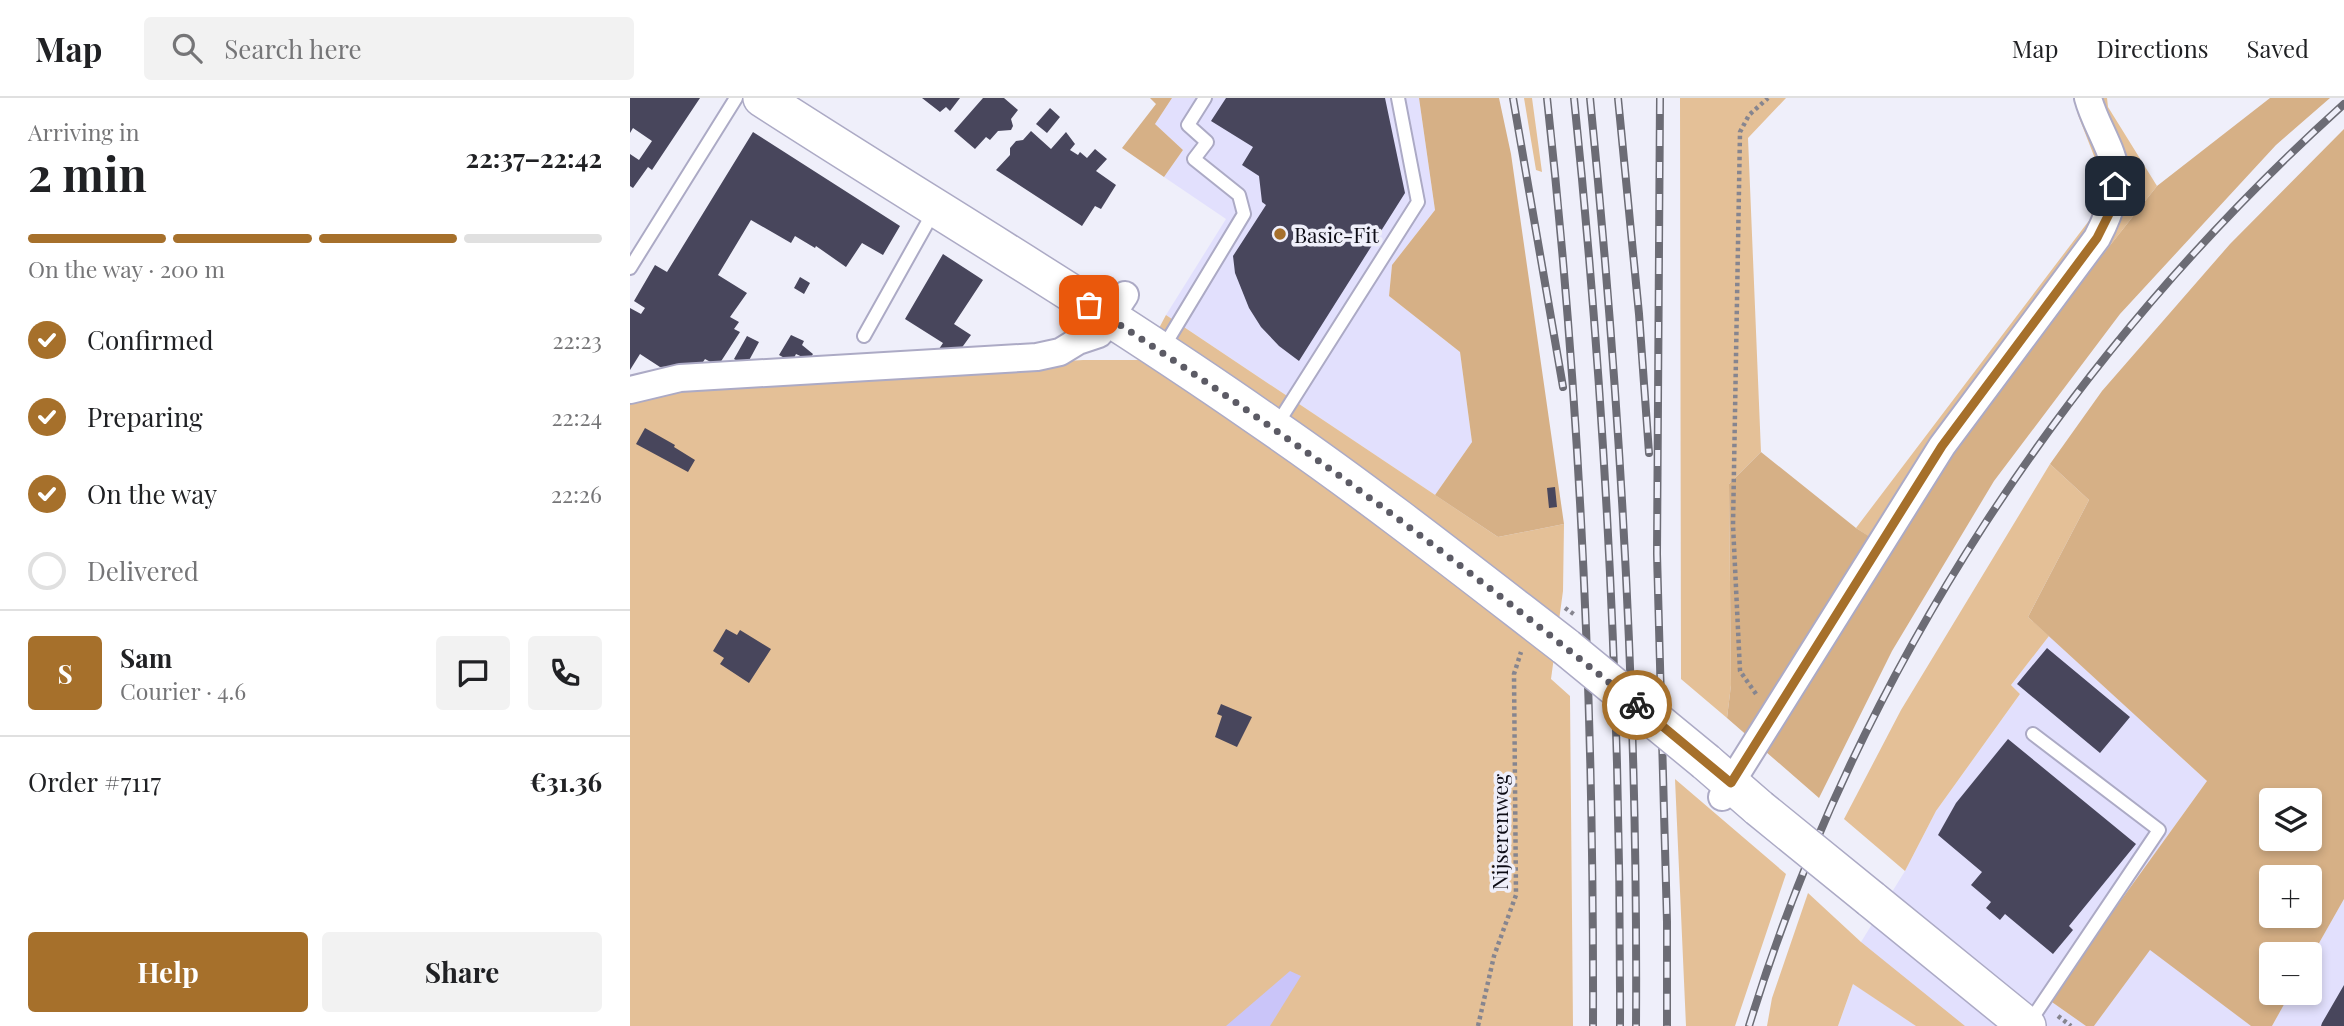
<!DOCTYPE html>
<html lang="en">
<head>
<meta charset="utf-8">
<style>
	:root { --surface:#fff; --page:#f2f2f2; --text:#202124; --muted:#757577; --line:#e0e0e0; --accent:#a6702b }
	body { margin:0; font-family:"Playfair Display",serif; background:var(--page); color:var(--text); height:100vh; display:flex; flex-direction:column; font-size:26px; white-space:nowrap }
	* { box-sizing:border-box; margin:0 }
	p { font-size:23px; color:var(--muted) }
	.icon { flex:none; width:38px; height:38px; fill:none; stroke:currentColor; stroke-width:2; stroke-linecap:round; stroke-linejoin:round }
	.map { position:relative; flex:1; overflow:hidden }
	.drawer { display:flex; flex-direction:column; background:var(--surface); width:630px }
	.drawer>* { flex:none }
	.controls { position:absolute; left:1629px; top:690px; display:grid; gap:14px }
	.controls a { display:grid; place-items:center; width:63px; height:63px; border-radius:7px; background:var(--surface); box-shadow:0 4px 10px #0003; font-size:35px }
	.pin { position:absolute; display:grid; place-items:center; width:60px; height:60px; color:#fff; margin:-30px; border-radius:14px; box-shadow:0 4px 10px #0006 }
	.courier { position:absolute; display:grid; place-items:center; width:70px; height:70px; margin:-35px; border:5px solid #a6702b; border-radius:50%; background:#fff; color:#222; box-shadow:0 2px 9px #0007 }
	.overview em { font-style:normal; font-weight:700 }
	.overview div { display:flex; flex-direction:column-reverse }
	.overview { display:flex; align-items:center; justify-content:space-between; height:119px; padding:0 28px }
	h1 { font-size:46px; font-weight:700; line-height:52px }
	.bar { display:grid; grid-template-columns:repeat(4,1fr); gap:10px 7px; align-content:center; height:84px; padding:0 28px }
	.bar i { height:9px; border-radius:5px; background:var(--line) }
	.bar .active { background:var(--accent) }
	.bar p { grid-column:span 4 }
	.line { display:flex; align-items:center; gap:18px; padding:0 28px; border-top:2px solid var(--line) }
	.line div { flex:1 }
	.round { display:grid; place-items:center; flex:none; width:74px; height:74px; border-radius:7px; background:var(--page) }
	ol { padding:0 28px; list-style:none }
	li { display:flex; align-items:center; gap:21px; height:77px }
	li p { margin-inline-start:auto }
	li .icon { padding:7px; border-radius:50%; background:var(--accent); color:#fff; stroke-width:4 }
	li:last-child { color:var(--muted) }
	li i { width:38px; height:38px; border:4px solid var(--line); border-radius:50% }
	.action { display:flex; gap:14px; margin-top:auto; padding:14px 28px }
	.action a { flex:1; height:80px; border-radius:7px; background:var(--accent); color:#fff; font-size:28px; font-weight:700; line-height:80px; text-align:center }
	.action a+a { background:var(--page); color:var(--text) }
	header { display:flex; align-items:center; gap:42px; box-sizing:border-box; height:98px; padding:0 35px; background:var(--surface); border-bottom:2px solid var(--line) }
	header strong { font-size:33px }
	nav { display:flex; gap:38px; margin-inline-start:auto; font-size:24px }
	.search { width:490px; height:63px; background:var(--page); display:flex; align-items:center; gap:18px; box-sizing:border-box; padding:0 24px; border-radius:7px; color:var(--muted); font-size:26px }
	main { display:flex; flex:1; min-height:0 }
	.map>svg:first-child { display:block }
	.built { fill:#e2e0fd }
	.green { fill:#e4c097 }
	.forest { fill:#d6b086; fill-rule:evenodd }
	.water { fill:#cac5f9 }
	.building { fill:#48465c }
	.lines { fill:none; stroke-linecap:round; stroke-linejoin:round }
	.lane-casing { stroke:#acaac5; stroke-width:16 }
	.street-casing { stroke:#acaac5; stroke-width:30 }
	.secondary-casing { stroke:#acaac5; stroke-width:40 }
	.path { stroke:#86858f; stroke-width:4.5; stroke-dasharray:3.5 3.5; stroke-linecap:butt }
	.lane { stroke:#fff; stroke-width:12 }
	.street { stroke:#fff; stroke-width:26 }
	.secondary { stroke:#fff; stroke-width:37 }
	.rail-casing { stroke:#6c6c75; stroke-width:8 }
	.rail { stroke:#efeffa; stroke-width:5; stroke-dasharray:16; stroke-linecap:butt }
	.secondary-bridge-casing { stroke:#acaac5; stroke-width:40; stroke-linecap:butt }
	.path-bridge { stroke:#86858f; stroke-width:4.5; stroke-dasharray:3.5 3.5; stroke-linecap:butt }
	.secondary-bridge { stroke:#fff; stroke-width:37 }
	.done { stroke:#5c5b65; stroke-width:7; stroke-dasharray:0 12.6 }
	.route { stroke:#a6702b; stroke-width:9 }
	.poi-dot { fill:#a6702b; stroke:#efeffa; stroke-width:2.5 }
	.labels { text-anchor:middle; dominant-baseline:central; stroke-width:7; stroke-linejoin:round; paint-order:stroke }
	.poi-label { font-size:21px; fill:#0d0c15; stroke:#efeffa; text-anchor:start }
	.street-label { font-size:21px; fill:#0d0c15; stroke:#efeffa }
</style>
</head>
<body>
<header>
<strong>Map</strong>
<div class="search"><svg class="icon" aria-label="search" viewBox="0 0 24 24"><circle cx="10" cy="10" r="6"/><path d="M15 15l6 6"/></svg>Search here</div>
<nav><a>Map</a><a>Directions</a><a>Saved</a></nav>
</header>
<main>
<section class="drawer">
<div class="overview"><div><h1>2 min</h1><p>Arriving in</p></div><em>22:37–22:42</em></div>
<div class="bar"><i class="active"></i><i class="active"></i><i class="active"></i><i></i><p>On the way · 200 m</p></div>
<ol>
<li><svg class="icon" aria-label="check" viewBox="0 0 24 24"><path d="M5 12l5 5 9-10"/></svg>Confirmed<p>22:23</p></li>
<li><svg class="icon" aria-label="check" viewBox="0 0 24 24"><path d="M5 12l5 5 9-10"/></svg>Preparing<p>22:24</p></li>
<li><svg class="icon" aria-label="check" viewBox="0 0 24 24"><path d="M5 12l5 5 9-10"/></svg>On the way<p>22:26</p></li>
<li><i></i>Delivered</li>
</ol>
<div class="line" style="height:126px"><b class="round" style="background:var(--accent);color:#fff">S</b><div><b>Sam</b><p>Courier · 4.6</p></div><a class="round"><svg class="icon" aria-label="chat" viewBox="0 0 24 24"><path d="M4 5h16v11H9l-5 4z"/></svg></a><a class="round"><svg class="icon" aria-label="phone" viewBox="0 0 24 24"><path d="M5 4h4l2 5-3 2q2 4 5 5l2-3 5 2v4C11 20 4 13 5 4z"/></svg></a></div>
<div class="line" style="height:91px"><div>Order #7117</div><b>€31.36</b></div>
<div class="action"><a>Help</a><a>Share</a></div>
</section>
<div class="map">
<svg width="1714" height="928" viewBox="0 0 1714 928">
	<rect width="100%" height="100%" fill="#efeffa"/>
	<path class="built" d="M542 0H789L805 112 762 167 759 198 830 254 842 344 805 397 536 217 596 121 534 79 553 52 525 26Z
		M1419 538 1577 683 1419 902 1456 928H1208L1230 867 1231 844 1275 773 1306 713 1390 596 1381 587Z
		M1714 801V928H1642L1661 894H1680V861Z
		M1520 851 1621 928H1464Z"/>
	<path class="green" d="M894 0H902L912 74 906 72Z
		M1050 0H1156L1118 40 1131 354 1099 386 1101 587 1097 620 1051 581Z
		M1444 0H1477L1478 9 1527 88 1338 327 1262 454 1226 430 1461 120 1466 63 1448 17Z
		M536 217 868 439 934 426 933 493 921 581 940 598 943 928H0V301L53 288 453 262H512Z
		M1420 366 1459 402 1398 519 1419 538 1381 587 1390 596 1306 713 1275 773 1214 721 1271 612Z
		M1045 681 1156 776 1105 928H1056Z
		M1178 795 1231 844 1335 928H1286L1223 886 1208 928H1137L1142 900Z"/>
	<path class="forest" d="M520 0H542L525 26 553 52 534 79 492 50 526 6Z
		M789 0H869L881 56 934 426 868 439 805 397 842 344 830 254 759 198 762 167 805 112Z
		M1640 0H1700L1646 47 1490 216 1364 383 1262 553 1189 700 1097 620 1101 587 1099 386 1131 354 1226 430 1262 453 1338 327 1527 88Z
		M1714 31V801L1680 861V856H1642V894H1661L1642 928H1621L1520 852 1464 928H1456L1419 902 1577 683 1398 519 1459 402 1420 366 1472 293 1600 146ZM1642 702H1680V740H1642ZM1642 779H1680V817H1642Z"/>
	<path class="water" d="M660 873 671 878 640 928H596Z"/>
	<path class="building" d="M0 0H70L22 72 18 69 3 90 0 88V56L9 62 22 43 3 30 0 35Z
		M292 0H330L320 13 316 9 310 14Z
		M353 0H374L388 12 381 21 383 28 381 32 368 33 360 42 356 39 345 51 324 33Z
		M596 0H755L775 95 669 263 649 248 631 229 619 210 605 175 603 158 636 107 632 104 629 78 612 67 623 49 581 23Z
		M420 10 430 19 417 35 406 26Z
		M401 33 421 51 436 34 445 46 440 52 448 57 450 54 457 60 465 51 477 61 466 73 486 87 471 111 465 108 452 128 366 72 380 57V50L386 43 393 42Z
		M123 34 270 128 253 157 232 145 216 169 186 148 185 150 165 138 161 145 121 122 88 177 117 195 100 219 109 224 104 231 110 234 88 268 75 261 71 267 30 269 10 256 0 272V210L11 216 15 210 4 203 25 167 37 174Z
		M313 156 353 182 324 226 341 237 328 255 305 257 313 245 275 221Z
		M170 179 180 185 174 196 164 190Z
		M161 237 174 243 172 247 183 256 179 262 166 256 162 264 149 257Z
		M117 238 129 244 116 268 104 261Z
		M15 330 45 347 44 349 65 362 58 374 6 346Z
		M925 389 927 409 919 410 917 390Z
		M96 531 107 537 110 532 141 551 119 585 90 566 94 560 83 553Z
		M1417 550 1500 619 1470 655 1387 586Z
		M591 606 622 619 607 649 585 639 592 618 587 616Z
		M1378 641 1506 746 1439 828 1443 832 1423 856 1375 816 1370 822 1356 810 1361 804 1341 787 1352 774 1308 737 1326 705Z
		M1714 887V928H1691L1692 925Z"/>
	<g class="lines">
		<defs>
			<path id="lane" d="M0 170 106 0
				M234 238 304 113
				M533 250 614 116 609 97 564 61 577 44 558 27 575 0
				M646 328 788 104 768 0
				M1399 925 1529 732 1403 636"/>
			<path id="street" d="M0 292 50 280 407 259 430 254 448 243 469 236 495 197
				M1092 699 1312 348 1467 140C1480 115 1492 85 1481 56 1474 37 1463 19 1458 0"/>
			<path id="secondary" d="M132 0C302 110 478 213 644 330 744 399 840 475 936 549
				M1076 664 1129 710
				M1241 801 1397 928"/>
		</defs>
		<use href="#lane" class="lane-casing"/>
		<use href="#street" class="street-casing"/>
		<use href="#secondary" class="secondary-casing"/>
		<path class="path" d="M1126 596 1110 573 1103 427 1110 34 1119 17 1138 0
			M1428 918 1441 928
			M848 928 864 858 886 797 884 576 891 554"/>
		<use href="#lane" class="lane"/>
		<use href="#street" class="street"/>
		<use href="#secondary" class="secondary"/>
		<defs>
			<path id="rail" d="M883 0 933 289
				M917 0C951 308 964 618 963 928
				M944 0C976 308 991 618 990 928
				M960 0C991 309 1008 618 1006 928
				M988 0 1009 216 1019 355
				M1030 0 1027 456 1037 824V928
				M1119 928C1228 573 1439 254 1714 6"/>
		</defs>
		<use href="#rail" class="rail-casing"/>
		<use href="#rail" class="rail"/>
		<defs>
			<path id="secondary-bridge" d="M936 549 1076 664
				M1129 710 1241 801"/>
		</defs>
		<use href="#secondary-bridge" class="secondary-bridge-casing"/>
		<path class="path-bridge" d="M935 510 945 517"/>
		<use href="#secondary-bridge" class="secondary-bridge"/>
	</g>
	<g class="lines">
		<path class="done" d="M459 207C650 329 831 464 1007 607"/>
		<path class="route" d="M1007 607 1101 685 1312 348 1467 140 1480 114 1485 88"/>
	</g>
	<circle class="poi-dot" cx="650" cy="136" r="7"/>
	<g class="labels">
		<g class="poi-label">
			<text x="664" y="136">Basic-Fit</text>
		</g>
		<g class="street-label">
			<text transform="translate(869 734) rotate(-90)">Nijserenweg</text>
		</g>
	</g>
</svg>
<div class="controls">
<a><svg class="icon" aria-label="layers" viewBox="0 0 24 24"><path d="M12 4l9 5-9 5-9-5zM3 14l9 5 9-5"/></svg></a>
<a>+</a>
<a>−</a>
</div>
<div class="pin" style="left:459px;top:207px;background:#ea580c"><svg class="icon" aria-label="bag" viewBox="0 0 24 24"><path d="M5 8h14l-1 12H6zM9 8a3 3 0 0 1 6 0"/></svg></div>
<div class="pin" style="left:1485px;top:88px;background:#1f2937"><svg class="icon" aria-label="home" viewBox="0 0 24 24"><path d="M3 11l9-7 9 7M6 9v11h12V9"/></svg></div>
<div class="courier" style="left:1007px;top:607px"><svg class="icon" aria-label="bike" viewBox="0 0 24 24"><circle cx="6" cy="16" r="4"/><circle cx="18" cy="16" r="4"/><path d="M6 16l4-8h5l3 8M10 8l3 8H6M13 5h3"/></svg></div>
</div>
</main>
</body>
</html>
